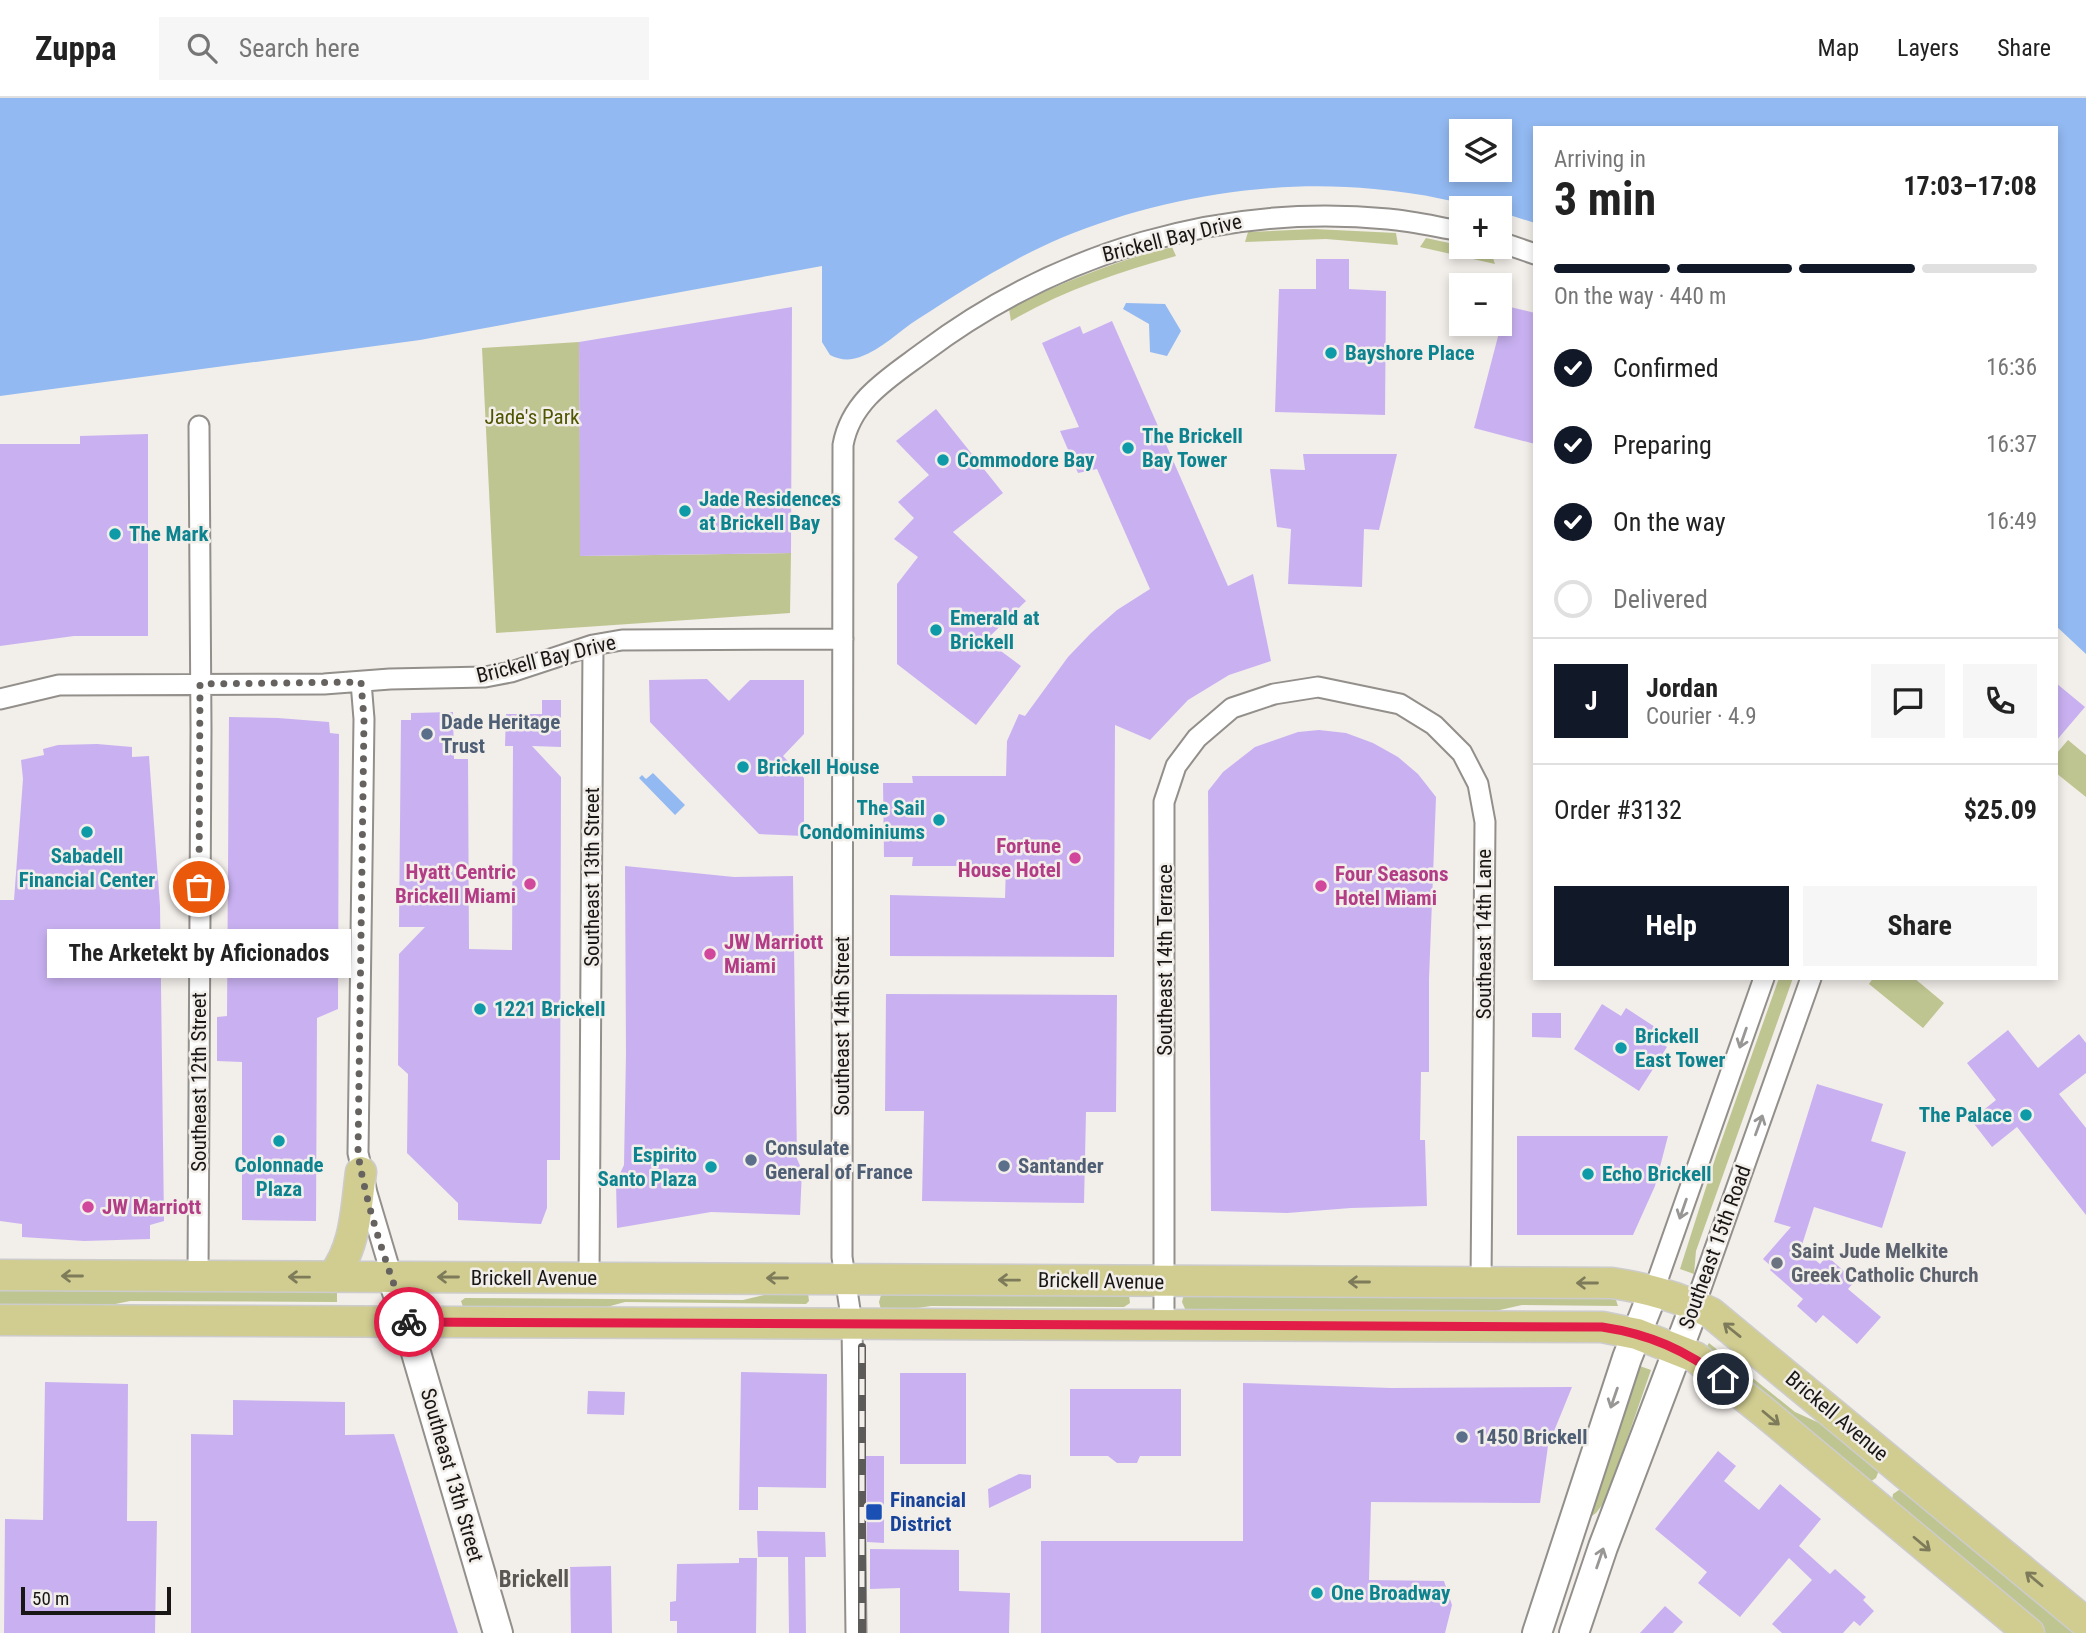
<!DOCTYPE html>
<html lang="en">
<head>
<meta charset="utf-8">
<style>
	:root { --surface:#fff; --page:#f6f6f6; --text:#222; --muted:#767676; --line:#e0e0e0; --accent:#111827 }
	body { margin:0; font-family:"Roboto Condensed",sans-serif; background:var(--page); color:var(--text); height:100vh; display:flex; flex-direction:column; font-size:26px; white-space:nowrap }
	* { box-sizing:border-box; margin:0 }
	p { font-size:23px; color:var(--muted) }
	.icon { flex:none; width:38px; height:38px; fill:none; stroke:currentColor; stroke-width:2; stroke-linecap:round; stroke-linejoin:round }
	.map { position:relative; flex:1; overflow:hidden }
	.panel { position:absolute; left:1533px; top:28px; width:525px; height:854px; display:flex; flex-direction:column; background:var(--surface); border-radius:0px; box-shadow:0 4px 10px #0003 }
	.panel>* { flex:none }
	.tools { position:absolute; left:1449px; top:21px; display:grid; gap:14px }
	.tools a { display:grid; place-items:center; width:63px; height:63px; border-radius:0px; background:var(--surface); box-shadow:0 4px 10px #0003; font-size:35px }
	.scale { position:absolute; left:21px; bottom:18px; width:150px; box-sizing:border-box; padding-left:7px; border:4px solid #191716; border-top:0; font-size:19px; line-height:24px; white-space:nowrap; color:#191716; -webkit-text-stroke:5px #f2eeea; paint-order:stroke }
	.pin { position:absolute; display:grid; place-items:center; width:60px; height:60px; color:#fff; margin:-30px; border:4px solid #fff; border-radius:50%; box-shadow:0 2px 7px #0007 }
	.courier { position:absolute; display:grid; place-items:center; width:70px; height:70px; margin:-35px; border:5px solid #e11d48; border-radius:50%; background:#fff; color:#222; box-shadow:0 2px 9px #0007 }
	.bubble { position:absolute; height:49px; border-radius:0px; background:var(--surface); box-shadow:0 4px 10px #0003; font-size:23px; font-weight:700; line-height:49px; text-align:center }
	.head em { font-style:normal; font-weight:700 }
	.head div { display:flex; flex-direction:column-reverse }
	.head { display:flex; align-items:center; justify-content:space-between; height:119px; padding:0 21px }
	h1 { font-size:46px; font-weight:700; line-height:52px }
	.bar { display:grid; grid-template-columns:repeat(4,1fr); gap:10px 7px; align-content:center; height:84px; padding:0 21px }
	.bar i { height:9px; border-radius:5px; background:var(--line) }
	.bar .active { background:var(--accent) }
	.bar p { grid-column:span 4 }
	.line { display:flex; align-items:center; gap:18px; padding:0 21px; border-top:2px solid var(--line) }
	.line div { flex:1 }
	.round { display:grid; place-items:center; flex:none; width:74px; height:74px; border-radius:0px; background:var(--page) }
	ol { padding:0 21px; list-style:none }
	li { display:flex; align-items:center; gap:21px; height:77px }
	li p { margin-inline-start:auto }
	li .icon { padding:7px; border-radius:50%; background:var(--accent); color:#fff; stroke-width:4 }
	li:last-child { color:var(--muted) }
	li i { width:38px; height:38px; border:4px solid var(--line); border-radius:50% }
	.button { display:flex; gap:14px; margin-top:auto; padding:14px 21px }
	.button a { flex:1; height:80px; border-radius:0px; background:var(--accent); color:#fff; font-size:28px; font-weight:700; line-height:80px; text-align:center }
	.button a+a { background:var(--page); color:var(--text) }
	header { display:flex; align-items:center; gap:42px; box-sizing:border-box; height:98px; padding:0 35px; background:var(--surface); border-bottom:2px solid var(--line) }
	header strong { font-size:33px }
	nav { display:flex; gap:38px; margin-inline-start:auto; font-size:24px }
	.search { width:490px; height:63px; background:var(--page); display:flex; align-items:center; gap:18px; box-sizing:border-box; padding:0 24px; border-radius:0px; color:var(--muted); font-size:26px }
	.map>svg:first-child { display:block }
	.green { fill:#bfc590 }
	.water { fill:#92b9f1; fill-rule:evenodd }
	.building { fill:#c9b1f1 }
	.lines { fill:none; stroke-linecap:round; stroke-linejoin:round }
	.street-casing { stroke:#938f8b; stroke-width:23 }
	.secondary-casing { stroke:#938f8b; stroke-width:32 }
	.primary-casing { stroke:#ccc; stroke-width:33 }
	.street { stroke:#fff; stroke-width:19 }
	.secondary { stroke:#fff; stroke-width:28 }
	.primary { stroke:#d1cd91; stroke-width:30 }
	.rail-casing { stroke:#5d5b59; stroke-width:8 }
	.rail { stroke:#f2eeea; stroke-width:5; stroke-dasharray:16; stroke-linecap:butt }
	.oneway { stroke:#989796 }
	.oneway2 { stroke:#7e7b5a }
	.done { stroke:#656260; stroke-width:7; stroke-dasharray:0 12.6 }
	.route { stroke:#e11d48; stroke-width:9 }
	.culture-dot { fill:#0f9aa8; stroke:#f2eeea; stroke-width:2.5 }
	.service-dot { fill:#5c6f8a; stroke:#f2eeea; stroke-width:2.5 }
	.hotel-dot { fill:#d1479c; stroke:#f2eeea; stroke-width:2.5 }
	.worship-dot { fill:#6b7280; stroke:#f2eeea; stroke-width:2.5 }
	.transit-dot { fill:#1a4fb4; stroke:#f2eeea; stroke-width:2.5 }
	.labels { text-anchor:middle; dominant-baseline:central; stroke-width:5; stroke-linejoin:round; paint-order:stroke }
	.street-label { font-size:21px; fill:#191716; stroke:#f2eeea }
	.culture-label { font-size:21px; font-weight:bold; fill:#0d838f; stroke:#f2eeea; text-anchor:start }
	.park-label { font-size:21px; fill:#505500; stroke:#f2eeea }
	.service-label { font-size:21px; font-weight:bold; fill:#4e5e75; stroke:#f2eeea; text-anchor:start }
	.hotel-label { font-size:21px; font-weight:bold; fill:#b23c85; stroke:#f2eeea; text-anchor:start }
	.worship-label { font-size:21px; font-weight:bold; fill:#5b616d; stroke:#f2eeea; text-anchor:start }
	.transit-label { font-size:21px; font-weight:bold; fill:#164399; stroke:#f2eeea; text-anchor:start }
	.neighbourhood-label { font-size:23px; font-weight:bold; fill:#5a5753; stroke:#f2eeea }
</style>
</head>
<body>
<header>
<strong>Zuppa</strong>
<div class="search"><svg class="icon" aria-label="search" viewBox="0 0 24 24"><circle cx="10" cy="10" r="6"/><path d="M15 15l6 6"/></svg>Search here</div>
<nav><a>Map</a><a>Layers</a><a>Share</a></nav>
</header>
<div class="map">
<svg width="2086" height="1535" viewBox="0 0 2086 1535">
	<rect width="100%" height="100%" fill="#f2eeea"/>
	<path class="green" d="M1314 131 1396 135 1398 147 1326 141 1245 144 1248 134Z
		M1426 140 1491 154 1495 166 1420 149Z
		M1172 149 1176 158C1119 174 1062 193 1011 223L1009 211C1062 184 1115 163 1172 149Z
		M579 244 581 458 791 455 790 515 496 535 482 250Z
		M2068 642 2086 657V699L2056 675V656Z
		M1779 880H1793L1696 1153 1694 1176 1680 1171 1716 1058Z
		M1873 880H1914L1944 905 1923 930 1869 886Z
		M0 1189 337 1190V1204L130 1203 91 1211H0Z
		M786 1192 808 1195 809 1203 806 1206 625 1204 585 1215 464 1212 461 1203 465 1200 743 1202Z
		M1192 1193 1607 1200 1616 1202 1618 1208 1522 1207 1464 1220 1186 1213 1182 1204 1184 1196Z
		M892 1194 1129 1197 1130 1205 1124 1209 931 1208 897 1213 881 1212 879 1204 881 1197Z
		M1709 1245 1795 1314 1837 1333 1879 1372 1876 1380 1870 1384 1706 1250Z
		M1637 1267 1651 1272 1606 1402 1596 1415 1589 1420Z
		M1906 1391 2078 1535H2043L1895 1410 1892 1403 1893 1396 1899 1392Z"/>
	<path class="water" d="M0 0H2086V556L2056 528V30H1535V125L1500 114V110C1480 110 1462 105 1442 101 1420 96 1397 93 1374 91 1269 81 1158 100 1061 140 1010 162 964 191 918 221 899 233 881 252 860 259 849 263 840 262 830 257L822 244V168L420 242 0 298ZM1461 33H1500V72H1461Z
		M1126 205 1165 206 1181 233 1167 258 1150 254 1149 226 1123 211Z
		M653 675 685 707 675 717 639 680 642 677 646 681Z"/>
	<path class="building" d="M1316 161H1349V191L1386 193 1385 317 1275 314 1279 191H1316Z
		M1506 208 1535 215V346L1474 330Z
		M792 209 791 455 580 458 579 244Z
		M1112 223 1228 488 1253 476 1271 563 1229 577 1188 602 1150 642 1115 627 1114 859 890 858V797L1005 800 1006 768H912L913 759H884L883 685H913L912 678H1006L1007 643 1019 616 1025 618 1068 559 1091 535 1117 512 1150 491 1097 371 1078 375 1060 333 1079 329 1042 245 1080 228 1083 236Z
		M936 311 1003 395 953 434 1026 503 986 542 1021 568 976 627 897 566V486L918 459 894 441 914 420 898 404 929 377 896 343Z
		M148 336V538H74L0 548V346H80V338Z
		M1303 356H1397L1379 432 1364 431 1362 489 1288 486 1291 431 1277 429 1270 371 1305 372Z
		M707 581 729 603 750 582H804V636L783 658 804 680V738L759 736 650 624 649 582Z
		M2056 585 2085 609 2056 643Z
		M542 602H561V649L532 648 561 679 560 1062H547V1110L541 1126 458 1122V1105L407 1055 408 976 398 967 399 856 425 829H399L401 622H411V615L453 614 454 661H468L469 851 512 852 513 648H505L506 616H542Z
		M229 619 278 620 329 624 330 635 339 636 338 911 317 920 316 1123 242 1122V964L217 963V919L227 918Z
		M1319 632 1346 635 1373 645 1398 659 1418 676 1436 699 1429 881V974H1421L1420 1042H1425L1427 1108 1351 1110 1287 1115 1211 1113 1208 693 1223 674 1255 649 1298 634Z
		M97 646 132 649V659L149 658 160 808 164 1123 150 1127V1141L84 1143 22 1139V1126L0 1123V802H14L23 681 21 662 44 657 43 651 58 647Z
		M625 768 734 779 793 778 797 1061 802 1072 800 1117 711 1114 617 1130 616 1084 624 1067 626 955Z
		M886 896 1117 897 1116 1014H1086L1084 1105 922 1103 924 1013H885Z
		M1602 906 1621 918 1626 910 1655 929 1649 937 1667 949 1639 993 1574 951Z
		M1532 915H1561V940L1532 939Z
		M2008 932 2038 970 2079 936 2086 945V975L2059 996 2086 1030V1117L2017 1029 1992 1049 1971 1022 1996 1002 1967 965Z
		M1817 986 1883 1006 1871 1043 1906 1054 1882 1130 1814 1109 1801 1150 1820 1166 1827 1158 1855 1183 1848 1191 1881 1219 1857 1246 1823 1217 1816 1225 1797 1208 1803 1201 1770 1172 1772 1169 1763 1161 1791 1129 1774 1124Z
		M1517 1038H1668L1655 1088 1633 1137H1517Z
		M741 1274 827 1276 826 1390 758 1389V1412H739Z
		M900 1275H966V1366H900Z
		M45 1284 128 1286 127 1423H157L155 1535H4L5 1421 43 1422Z
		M1243 1285 1391 1290 1572 1289 1548 1348 1540 1405 1371 1404 1369 1482 1444 1483 1452 1507 1445 1535H1041V1443H1243Z
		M1070 1291H1181V1358H1140L1137 1365H1117L1108 1358H1070Z
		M588 1293 625 1294 624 1317 587 1316Z
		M233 1302 345 1304V1337L394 1336 458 1535H191V1336L233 1337Z
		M1718 1353 1736 1368 1724 1383 1759 1412 1780 1386 1821 1421 1799 1448 1830 1476 1835 1471 1866 1499 1863 1502 1874 1513 1860 1528 1854 1523 1843 1535H1782L1772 1526 1812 1482 1789 1460 1740 1519 1698 1485 1707 1474 1655 1431Z
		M866 1358H884V1445L867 1444Z
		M1019 1376 1031 1377V1390L989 1410 988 1391Z
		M757 1433 825 1434 826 1459H805L806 1535H789L788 1459H758Z
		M870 1451 959 1452V1493L1010 1495 1009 1535H900V1490L870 1491Z
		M739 1460H757L756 1535H677V1523H670V1504L676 1503 677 1466 739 1465Z
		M611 1468 612 1535H571L570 1469Z
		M1665 1508 1683 1524 1673 1535H1640Z"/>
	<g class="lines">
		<defs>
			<path id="street" d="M1500 144 1535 156
				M361 584 364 621 358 1055 367 1095 392 1179
				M0 601 59 587 324 586 390 581 485 579 511 574 593 547 622 542 843 541
				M198 1178 201 631 199 328
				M589 1180 593 547
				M1654 1192 1764 880
				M1695 1207 1811 880
				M1164 1227V704L1176 668 1197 640 1232 610 1274 596 1318 589 1400 606 1434 627 1462 655 1478 686 1485 724 1481 1185
				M856 1535 852 1225 842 1159 843 347C851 302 889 280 924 254 1057 154 1222 105 1388 121 1412 123 1437 129 1461 133"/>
			<path id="secondary" d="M392 1179 407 1224 498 1535
				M1537 1535 1627 1260 1654 1192
				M1574 1535 1603 1449 1695 1207"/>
			<path id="primary" d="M0 1177 1612 1185C1647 1190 1679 1199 1711 1215L2086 1525
				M332 1179C356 1150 356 1110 361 1074
				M0 1222 1602 1229 1637 1236 1695 1259 1764 1314 2029 1535"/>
		</defs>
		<use href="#street" class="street-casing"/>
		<use href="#secondary" class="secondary-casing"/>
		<use href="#primary" class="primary-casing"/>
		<use href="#street" class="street"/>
		<use href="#secondary" class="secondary"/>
		<use href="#primary" class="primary"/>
		<defs>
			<path id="rail" d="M862 1249V1535"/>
		</defs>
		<use href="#rail" class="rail-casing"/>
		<use href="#rail" class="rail"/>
	</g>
	<defs><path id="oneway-shaft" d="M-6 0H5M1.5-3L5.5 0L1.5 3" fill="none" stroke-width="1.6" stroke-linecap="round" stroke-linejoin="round" transform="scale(1.75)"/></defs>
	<g class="oneway">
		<use href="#oneway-shaft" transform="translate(1743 940) rotate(109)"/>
		<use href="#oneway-shaft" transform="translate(1759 1027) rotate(-70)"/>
		<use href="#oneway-shaft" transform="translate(1683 1111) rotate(109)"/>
		<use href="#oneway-shaft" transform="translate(1614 1300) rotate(109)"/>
		<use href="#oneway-shaft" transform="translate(1600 1460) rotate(-71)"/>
	</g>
	<g class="oneway2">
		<use href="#oneway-shaft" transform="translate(72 1178) rotate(-180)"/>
		<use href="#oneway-shaft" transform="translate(299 1179) rotate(-179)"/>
		<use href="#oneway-shaft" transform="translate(448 1179) rotate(180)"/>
		<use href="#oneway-shaft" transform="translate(777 1180) rotate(-180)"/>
		<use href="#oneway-shaft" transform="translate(1009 1182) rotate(-179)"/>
		<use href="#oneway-shaft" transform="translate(1359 1184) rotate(-180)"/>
		<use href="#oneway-shaft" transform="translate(1587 1185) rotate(-180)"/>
		<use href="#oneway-shaft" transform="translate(1732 1232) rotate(-141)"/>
		<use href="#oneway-shaft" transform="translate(1771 1320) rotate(40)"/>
		<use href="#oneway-shaft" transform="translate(1922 1446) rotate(40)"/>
		<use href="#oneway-shaft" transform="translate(2034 1481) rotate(-140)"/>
	</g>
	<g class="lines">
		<path class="done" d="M199 789 200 586 361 584 364 621 358 1055C367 1113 388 1169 407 1224H409"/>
		<path class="route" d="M409 1224 1602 1229C1649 1236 1686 1252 1723 1281"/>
	</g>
	<g class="culture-dot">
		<circle cx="1331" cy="255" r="7"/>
		<circle cx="1128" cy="350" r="7"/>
		<circle cx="943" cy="362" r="7"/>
		<circle cx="685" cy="413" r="7"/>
		<circle cx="115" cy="436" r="7"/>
		<circle cx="936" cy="532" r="7"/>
		<circle cx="743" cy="669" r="7"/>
		<circle cx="939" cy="722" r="7"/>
		<circle cx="87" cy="734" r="7"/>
		<circle cx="480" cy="911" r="7"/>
		<circle cx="1621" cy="950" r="7"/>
		<circle cx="2026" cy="1017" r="7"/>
		<circle cx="279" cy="1043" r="7"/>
		<circle cx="711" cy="1069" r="7"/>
		<circle cx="1588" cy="1076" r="7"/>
		<circle cx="1317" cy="1495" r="7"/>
	</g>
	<g class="service-dot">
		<circle cx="427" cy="636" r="7"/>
		<circle cx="751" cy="1062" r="7"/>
		<circle cx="1004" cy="1068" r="7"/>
		<circle cx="1462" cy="1339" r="7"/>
	</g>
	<g class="hotel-dot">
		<circle cx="1075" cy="760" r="7"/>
		<circle cx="530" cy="786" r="7"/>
		<circle cx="1321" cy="788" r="7"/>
		<circle cx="710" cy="856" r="7"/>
		<circle cx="88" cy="1109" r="7"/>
	</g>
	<circle class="worship-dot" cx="1777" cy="1165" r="7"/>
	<rect class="transit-dot" x="865" y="1405" width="18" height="18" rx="3.5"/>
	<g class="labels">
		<g class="street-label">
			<text transform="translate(1172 140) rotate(-14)">Brickell Bay Drive</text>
			<text transform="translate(546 561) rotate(-14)">Brickell Bay Drive</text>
			<text transform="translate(592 779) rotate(-90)">Southeast 13th Street</text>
			<text transform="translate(1484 836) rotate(-90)">Southeast 14th Lane</text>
			<text transform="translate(1165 862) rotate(-90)">Southeast 14th Terrace</text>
			<text transform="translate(842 928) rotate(-90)">Southeast 14th Street</text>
			<text transform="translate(199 984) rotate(-90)">Southeast 12th Street</text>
			<text transform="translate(1715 1149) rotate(-70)">Southeast 15th Road</text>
			<text x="534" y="1180">Brickell Avenue</text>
			<text transform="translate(1101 1183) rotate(1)">Brickell Avenue</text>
			<text transform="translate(1837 1318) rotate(40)">Brickell Avenue</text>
			<text transform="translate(452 1377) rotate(74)">Southeast 13th Street</text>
		</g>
		<g class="culture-label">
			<text x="1345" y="255">Bayshore Place</text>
			<text x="1142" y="338">The Brickell<tspan x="1142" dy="24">Bay Tower</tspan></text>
			<text x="957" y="362">Commodore Bay</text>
			<text x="699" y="401">Jade Residences<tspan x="699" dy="24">at Brickell Bay</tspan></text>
			<text x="129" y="436">The Mark</text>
			<text x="950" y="520">Emerald at<tspan x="950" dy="24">Brickell</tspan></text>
			<text x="757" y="669">Brickell House</text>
			<text x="925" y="710" text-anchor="end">The Sail<tspan x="925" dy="24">Condominiums</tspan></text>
			<text x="87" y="758" text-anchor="middle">Sabadell<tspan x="87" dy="24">Financial Center</tspan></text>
			<text x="494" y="911">1221 Brickell</text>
			<text x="1635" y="938">Brickell<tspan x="1635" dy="24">East Tower</tspan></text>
			<text x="2012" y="1017" text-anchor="end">The Palace</text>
			<text x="697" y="1057" text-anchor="end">Espirito<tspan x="697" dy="24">Santo Plaza</tspan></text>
			<text x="279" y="1067" text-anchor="middle">Colonnade<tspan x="279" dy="24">Plaza</tspan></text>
			<text x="1602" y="1076">Echo Brickell</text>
			<text x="1331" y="1495">One Broadway</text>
		</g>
		<g class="park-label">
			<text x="532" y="319">Jade's Park</text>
		</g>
		<g class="service-label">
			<text x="441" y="624">Dade Heritage<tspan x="441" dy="24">Trust</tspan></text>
			<text x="765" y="1050">Consulate<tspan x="765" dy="24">General of France</tspan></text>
			<text x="1018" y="1068">Santander</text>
			<text x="1476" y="1339">1450 Brickell</text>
		</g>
		<g class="hotel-label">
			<text x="1061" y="748" text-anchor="end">Fortune<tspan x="1061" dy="24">House Hotel</tspan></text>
			<text x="516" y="774" text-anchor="end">Hyatt Centric<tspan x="516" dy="24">Brickell Miami</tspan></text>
			<text x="1335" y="776">Four Seasons<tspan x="1335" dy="24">Hotel Miami</tspan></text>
			<text x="724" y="844">JW Marriott<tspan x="724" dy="24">Miami</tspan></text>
			<text x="102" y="1109">JW Marriott</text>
		</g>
		<g class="worship-label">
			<text x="1791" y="1153">Saint Jude Melkite<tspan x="1791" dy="24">Greek Catholic Church</tspan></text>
		</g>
		<g class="transit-label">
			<text x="890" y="1402">Financial<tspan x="890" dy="24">District</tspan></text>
		</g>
		<g class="neighbourhood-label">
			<text x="534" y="1481">Brickell</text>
		</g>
	</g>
</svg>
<div class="tools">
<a><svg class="icon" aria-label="layers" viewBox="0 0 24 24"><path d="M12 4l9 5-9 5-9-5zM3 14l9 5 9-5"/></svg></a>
<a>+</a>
<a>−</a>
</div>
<div class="scale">50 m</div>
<div class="pin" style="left:199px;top:789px;background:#ea580c"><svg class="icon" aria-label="bag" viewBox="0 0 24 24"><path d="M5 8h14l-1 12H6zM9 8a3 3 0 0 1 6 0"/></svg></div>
<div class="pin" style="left:1723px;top:1281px;background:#1f2937"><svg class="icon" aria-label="home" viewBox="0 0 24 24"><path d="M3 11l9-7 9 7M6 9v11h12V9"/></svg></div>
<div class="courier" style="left:409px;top:1224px"><svg class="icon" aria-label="bike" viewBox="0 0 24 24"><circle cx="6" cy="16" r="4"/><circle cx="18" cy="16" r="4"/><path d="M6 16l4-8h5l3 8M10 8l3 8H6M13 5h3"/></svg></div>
<div class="bubble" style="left:47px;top:831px;width:304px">The Arketekt by Aficionados</div>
<section class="panel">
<div class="head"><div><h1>3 min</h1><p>Arriving in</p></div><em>17:03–17:08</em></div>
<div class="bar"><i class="active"></i><i class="active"></i><i class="active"></i><i></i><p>On the way · 440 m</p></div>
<ol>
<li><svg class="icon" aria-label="check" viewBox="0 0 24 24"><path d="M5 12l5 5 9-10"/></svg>Confirmed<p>16:36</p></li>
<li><svg class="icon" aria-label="check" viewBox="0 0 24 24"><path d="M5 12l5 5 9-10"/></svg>Preparing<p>16:37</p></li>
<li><svg class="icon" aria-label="check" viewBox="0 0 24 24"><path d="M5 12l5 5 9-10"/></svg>On the way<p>16:49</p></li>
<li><i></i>Delivered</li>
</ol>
<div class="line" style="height:126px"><b class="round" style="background:var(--accent);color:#fff">J</b><div><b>Jordan</b><p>Courier · 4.9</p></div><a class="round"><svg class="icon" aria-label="chat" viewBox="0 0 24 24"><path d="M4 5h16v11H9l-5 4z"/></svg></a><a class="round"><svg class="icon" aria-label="phone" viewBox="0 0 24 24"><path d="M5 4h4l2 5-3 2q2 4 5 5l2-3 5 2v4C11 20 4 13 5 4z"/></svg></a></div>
<div class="line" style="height:91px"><div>Order #3132</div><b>$25.09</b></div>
<div class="button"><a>Help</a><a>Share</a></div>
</section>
</div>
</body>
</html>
